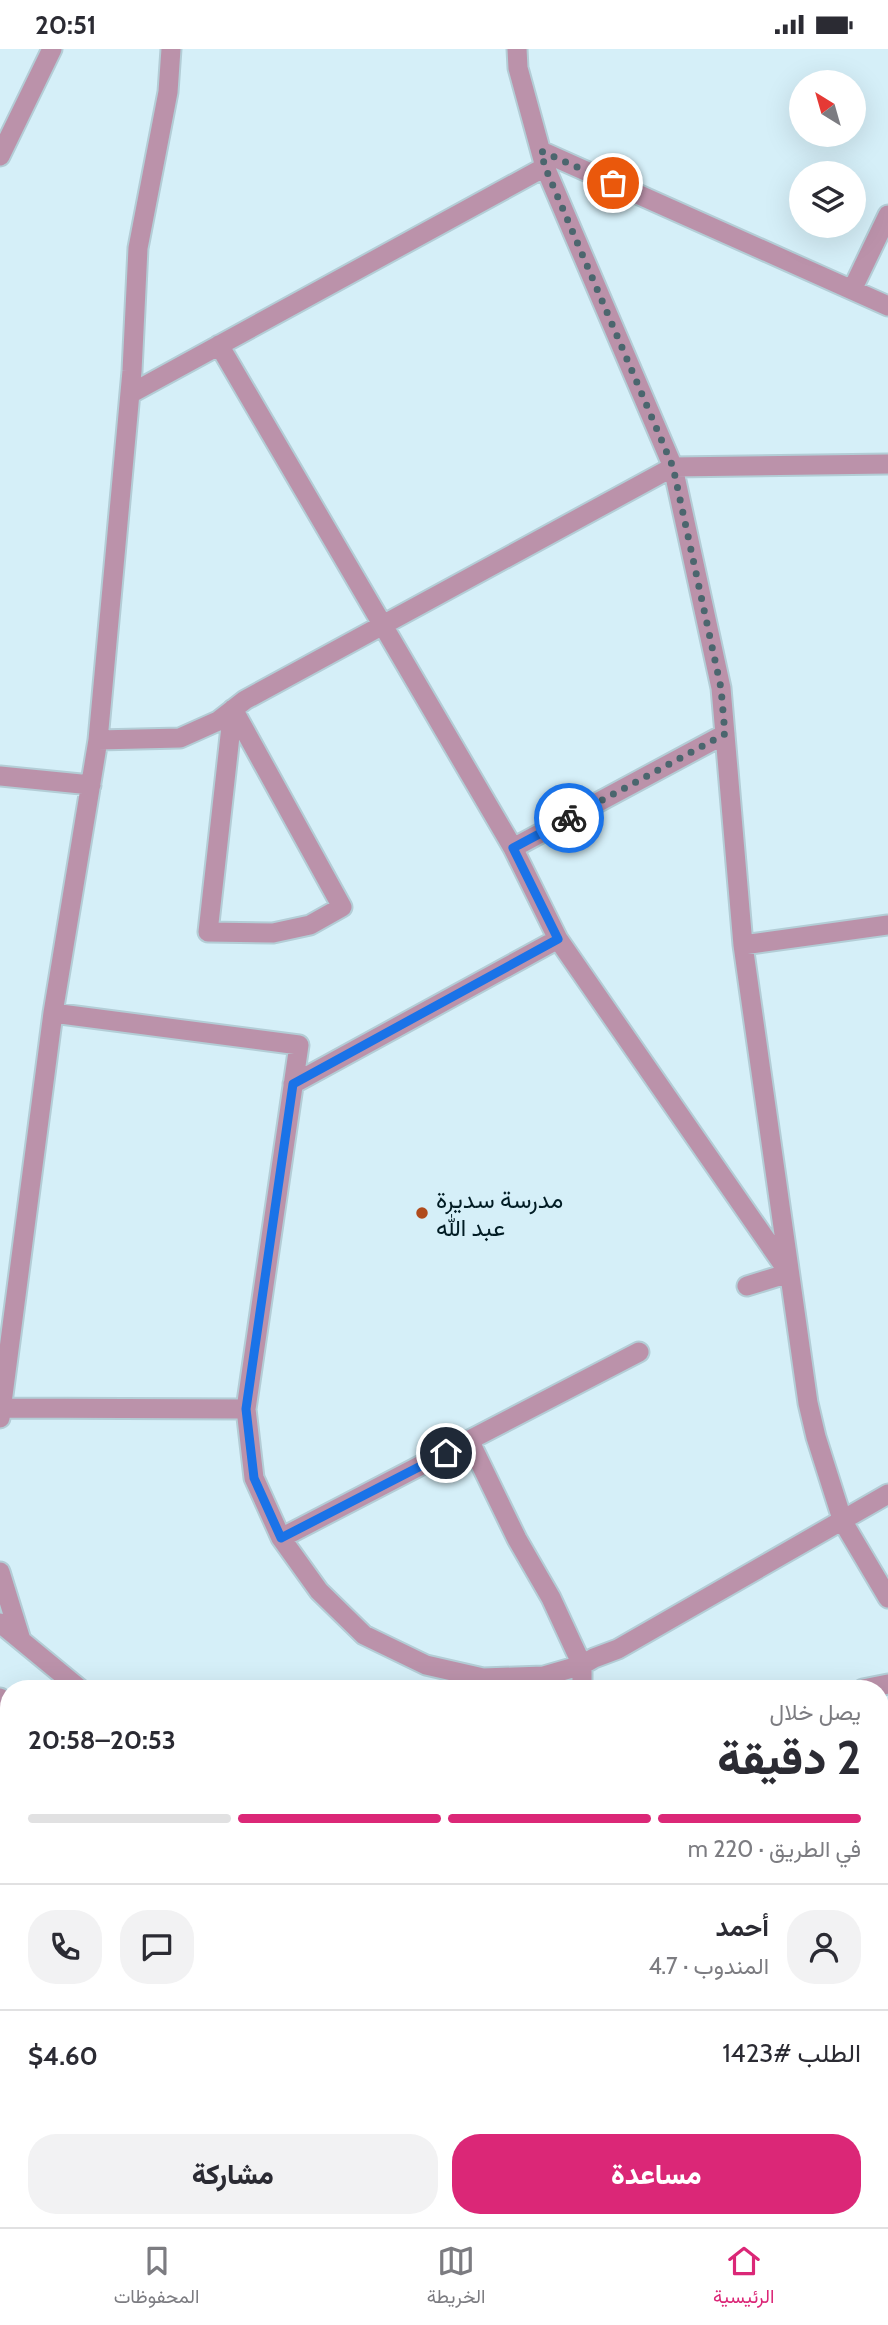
<!DOCTYPE html>
<html lang="ar">
<head>
<meta charset="utf-8">
<style>
	:root { --surface:#fff; --page:#f2f2f3; --text:#2b2b33; --muted:#7c7c81; --line:#e1e1e2; --accent:#db2777 }
	body { margin:0; font-family:Cabin,Vazirmatn,sans-serif; background:var(--page); color:var(--text); direction:rtl; height:100vh; display:flex; flex-direction:column; font-size:26px; white-space:nowrap }
	* { box-sizing:border-box; margin:0 }
	p { font-size:23px; color:var(--muted) }
	.icon { flex:none; width:38px; height:38px; fill:none; stroke:currentColor; stroke-width:2; stroke-linecap:round; stroke-linejoin:round }
	.map { position:relative; flex:1; overflow:hidden; direction:ltr }
	.side { position:absolute; left:0px; top:1631px; width:889px; height:548px; display:flex; flex-direction:column; background:var(--surface); border-radius:28px 28px 0 0; box-shadow:0 7px 28px #0002; direction:rtl }
	.side>* { flex:none }
	.needle { width:46px; rotate:323deg }
	.fabs { position:absolute; left:789px; top:21px; display:grid; gap:14px }
	.fabs a { display:grid; place-items:center; width:77px; height:77px; border-radius:50%; background:var(--surface); box-shadow:0 7px 28px #0002; font-size:35px }
	.pin { position:absolute; display:grid; place-items:center; width:60px; height:60px; color:#fff; margin:-30px; border:4px solid #fff; border-radius:50%; box-shadow:0 2px 7px #0007 }
	.courier { position:absolute; display:grid; place-items:center; width:70px; height:70px; margin:-35px; border:5px solid #1a73e8; border-radius:50%; background:#fff; color:#222; box-shadow:0 2px 9px #0007 }
	.summary em { font-style:normal; font-weight:800 }
	.summary div { display:flex; flex-direction:column-reverse }
	.summary { display:flex; align-items:center; justify-content:space-between; height:119px; padding:0 28px }
	h1 { font-size:46px; font-weight:800; line-height:52px }
	.bar { display:grid; grid-template-columns:repeat(4,1fr); gap:10px 7px; align-content:center; height:84px; padding:0 28px }
	.bar i { height:9px; border-radius:5px; background:var(--line) }
	.bar .active { background:var(--accent) }
	.bar p { grid-column:span 4 }
	.line { display:flex; align-items:center; gap:18px; padding:0 28px; border-top:2px solid var(--line) }
	.line div { flex:1 }
	.round { display:grid; place-items:center; flex:none; width:74px; height:74px; border-radius:28px; background:var(--page) }
	.button { display:flex; gap:14px; margin-top:auto; padding:14px 28px }
	.button a { flex:1; height:80px; border-radius:28px; background:var(--accent); color:#fff; font-size:28px; font-weight:800; line-height:80px; text-align:center }
	.button a+a { background:var(--page); color:var(--text) }
	.status { display:flex; justify-content:space-between; align-items:center; height:49px; padding:0 35px; background:var(--surface); direction:ltr }
	.status svg { height:19px; fill:currentColor }
	.dock { display:flex; justify-content:space-around; align-items:center; height:98px; border-top:2px solid var(--line); background:var(--surface); font-size:19px; color:var(--muted) }
	.dock a { display:grid; justify-items:center; gap:4px }
	.dock .active { color:var(--accent) }
	.map>svg:first-child { display:block }
	.lines { fill:none; stroke-linecap:round; stroke-linejoin:round }
	.minor-casing { stroke:#b3cdd6; stroke-width:23 }
	.tertiary-casing { stroke:#b3cdd6; stroke-width:23 }
	.minor { stroke:#bb92aa; stroke-width:19 }
	.tertiary { stroke:#bb92aa; stroke-width:19 }
	.done { stroke:#4b666e; stroke-width:7; stroke-dasharray:0 12.6 }
	.route { stroke:#1a73e8; stroke-width:9 }
	.poi-dot { fill:#b04b1c; stroke:#d5eff8; stroke-width:2.5 }
	.labels { text-anchor:middle; dominant-baseline:central; stroke-width:5; stroke-linejoin:round; paint-order:stroke }
	.poi-label { font-size:24px; fill:#011c24; stroke:#d5eff8; text-anchor:start }
</style>
</head>
<body>
<div class="status"><b>20:51</b><svg viewBox="0 0 49 12"><path d="M0 12V9h3v3zM5 12V6h3v6zM10 12V3h3v9zM15 12V0h3v12zM26 1h20v11H26zM47 4h2v5h-2z"/></svg></div>
<div class="map">
<svg width="888" height="2178" viewBox="0 0 888 2178">
	<rect width="100%" height="100%" fill="#d5eff8"/>
	<g class="lines">
		<defs>
			<path id="minor" d="M517 0 518 19 545 118 673 418 721 639 743 896 808 1354 816 1388 843 1473 888 1549
				M541 102 888 257
				M0 107 52 0
				M852 241 888 166
				M219 296 513 799 558 890 789 1224 747 1237
				M130 345 545 118
				M233 660 342 858 310 876 273 884 208 883Z
				M98 691 180 689 218 672 245 651 673 418 888 415
				M0 727 91 736
				M513 799 725 685
				M743 896 888 876
				M53 964 299 996 246 1360 254 1429 281 1489 319 1542 364 1586 426 1616 483 1629 544 1627 582 1616 594 1609 618 1600 888 1445
				M293 1035 558 890
				M2 1359 246 1360
				M0 1369 53 964 98 691 132 322 138 199 168 43 171 0
				M469 1391 517 1490 551 1549 582 1616V1640
				M281 1489 639 1303
				M0 1523 21 1591
				M0 1574 80 1640
				M863 1640 888 1635
				M0 1728 9 1726
				M880 1826 888 1825
				M0 1988 9 1986
				M0 2077 9 2122
				M18 2170 20 2178
				M532 2170 533 2178"/>
			<path id="tertiary" d="M0 1649 9 1662
				M264 2170 267 2178"/>
		</defs>
		<use href="#minor" class="minor-casing"/>
		<use href="#tertiary" class="tertiary-casing"/>
		<use href="#minor" class="minor"/>
		<use href="#tertiary" class="tertiary"/>
	</g>
	<g class="lines">
		<path class="done" d="M569 769 725 685 721 639 673 418 545 118 541 102 613 134"/>
		<path class="route" d="M446 1404 281 1489 254 1429 246 1360 293 1035 558 890 513 799 569 769"/>
	</g>
	<circle class="poi-dot" cx="422" cy="1164" r="7"/>
	<g class="labels">
		<g class="poi-label">
			<text x="436" y="1150">مدرسة سديرة<tspan x="436" dy="28">عبد الله</tspan></text>
		</g>
	</g>
</svg>
<div class="fabs">
<a><svg class="needle" viewBox="-14 -14 28 28"><path d="M0-13l5 13h-10z" fill="#e53935"/><path d="M0 13l5-13h-10z" fill="#7c7c81"/></svg></a>
<a><svg class="icon" aria-label="layers" viewBox="0 0 24 24"><path d="M12 4l9 5-9 5-9-5zM3 14l9 5 9-5"/></svg></a>
</div>
<div class="pin" style="left:613px;top:134px;background:#ea580c"><svg class="icon" aria-label="bag" viewBox="0 0 24 24"><path d="M5 8h14l-1 12H6zM9 8a3 3 0 0 1 6 0"/></svg></div>
<div class="pin" style="left:446px;top:1404px;background:#1f2937"><svg class="icon" aria-label="home" viewBox="0 0 24 24"><path d="M3 11l9-7 9 7M6 9v11h12V9"/></svg></div>
<div class="courier" style="left:569px;top:769px"><svg class="icon" aria-label="bike" viewBox="0 0 24 24"><circle cx="6" cy="16" r="4"/><circle cx="18" cy="16" r="4"/><path d="M6 16l4-8h5l3 8M10 8l3 8H6M13 5h3"/></svg></div>
<section class="side">
<div class="summary"><div><h1>2 دقيقة</h1><p>يصل خلال</p></div><em>20:53–20:58</em></div>
<div class="bar"><i class="active"></i><i class="active"></i><i class="active"></i><i></i><p>في الطريق · 220 m</p></div>
<div class="line" style="height:126px"><a class="round"><svg class="icon" aria-label="person" viewBox="0 0 24 24"><circle cx="12" cy="8" r="4"/><path d="M4 21q1-7 8-7t8 7"/></svg></a><div><b>أحمد</b><p>المندوب · 4.7</p></div><a class="round"><svg class="icon" aria-label="chat" viewBox="0 0 24 24"><path d="M4 5h16v11H9l-5 4z"/></svg></a><a class="round"><svg class="icon" aria-label="phone" viewBox="0 0 24 24"><path d="M5 4h4l2 5-3 2q2 4 5 5l2-3 5 2v4C11 20 4 13 5 4z"/></svg></a></div>
<div class="line" style="height:91px"><div>الطلب #1423</div><b>$4.60</b></div>
<div class="button"><a>مساعدة</a><a>مشاركة</a></div>
</section>
</div>
<nav class="dock">
<a class="active"><svg class="icon" aria-label="home" viewBox="0 0 24 24"><path d="M3 11l9-7 9 7M6 9v11h12V9"/></svg>الرئيسية</a>
<a><svg class="icon" aria-label="map" viewBox="0 0 24 24"><path d="M3 6l6-2 6 2 6-2v14l-6 2-6-2-6 2zM9 4v14M15 6v14"/></svg>الخريطة</a>
<a><svg class="icon" aria-label="saved" viewBox="0 0 24 24"><path d="M7 4h10v16l-5-4-5 4z"/></svg>المحفوظات</a>
</nav>
</body>
</html>
